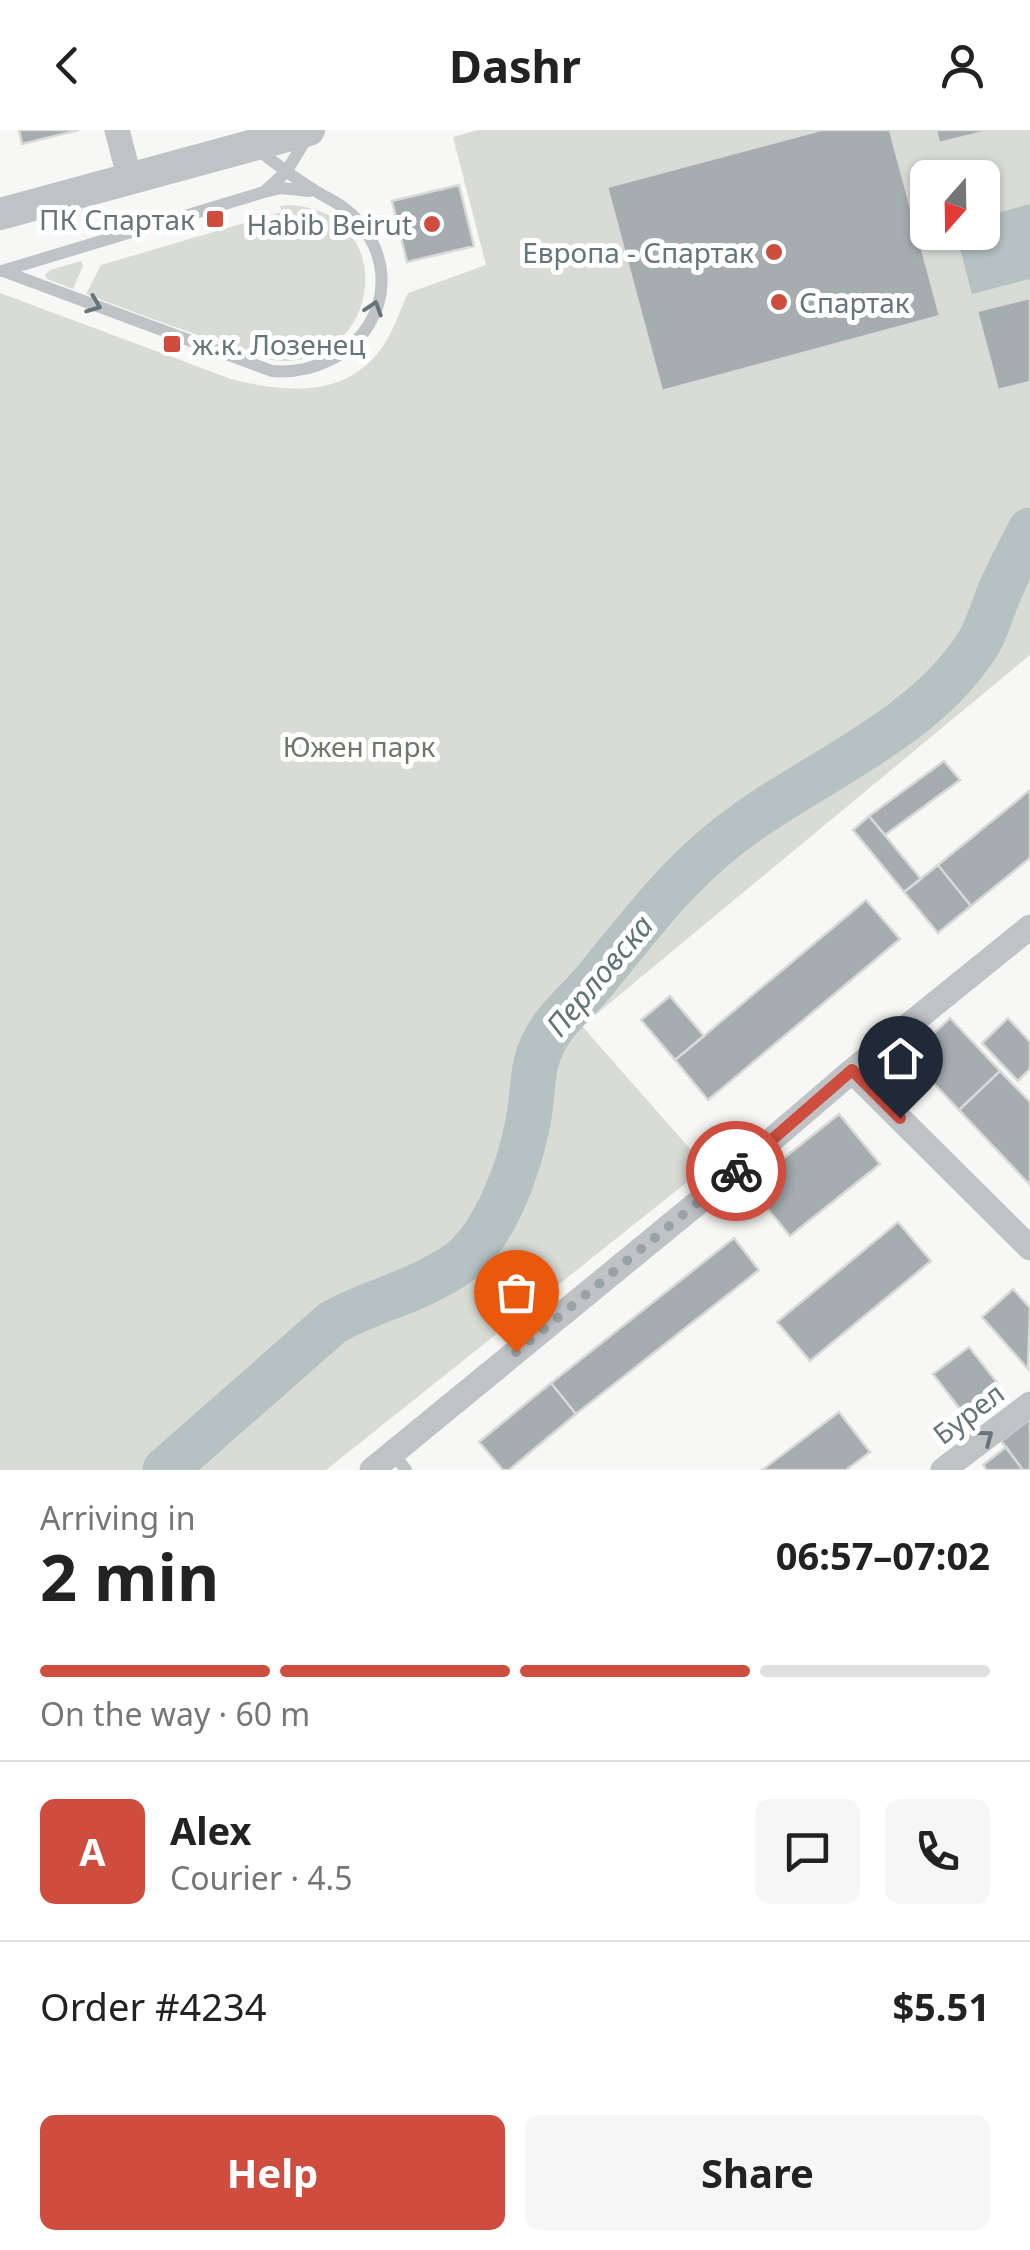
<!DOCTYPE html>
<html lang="en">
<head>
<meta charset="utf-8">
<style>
	:root { --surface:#fff; --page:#f6f6f6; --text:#222; --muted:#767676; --line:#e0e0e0; --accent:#ce4d3e }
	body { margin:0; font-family:"Noto Sans",sans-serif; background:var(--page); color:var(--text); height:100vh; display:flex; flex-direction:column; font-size:38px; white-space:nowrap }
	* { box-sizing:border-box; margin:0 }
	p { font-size:32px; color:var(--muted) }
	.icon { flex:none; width:55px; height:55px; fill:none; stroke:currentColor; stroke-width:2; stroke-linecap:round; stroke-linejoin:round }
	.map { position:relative; height:1340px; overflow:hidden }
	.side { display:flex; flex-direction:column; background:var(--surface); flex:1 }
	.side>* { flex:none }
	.needle { width:65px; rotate:200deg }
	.fabs { position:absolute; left:910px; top:30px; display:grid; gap:20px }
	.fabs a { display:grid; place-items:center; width:90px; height:90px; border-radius:15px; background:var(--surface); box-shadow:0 2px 8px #0004; font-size:50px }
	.pin { position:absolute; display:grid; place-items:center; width:85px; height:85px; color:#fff; margin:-102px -42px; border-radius:50% 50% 50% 0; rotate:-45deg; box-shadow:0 0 10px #0007 }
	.pin .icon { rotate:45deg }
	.courier { position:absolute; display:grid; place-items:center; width:100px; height:100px; margin:-50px; border:8px solid #ce4d3e; border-radius:50%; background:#fff; color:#222; box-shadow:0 2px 12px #0007 }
	.summary em { font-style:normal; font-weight:700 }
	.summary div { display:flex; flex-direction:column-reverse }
	.summary { display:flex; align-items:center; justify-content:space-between; height:170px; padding:0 40px }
	h1 { font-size:65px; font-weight:700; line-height:75px }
	.bar { display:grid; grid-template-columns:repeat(4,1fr); gap:15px 10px; align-content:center; height:120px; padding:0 40px }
	.bar i { height:12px; border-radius:8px; background:var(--line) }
	.bar .current { background:var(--accent) }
	.bar p { grid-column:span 4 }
	.line { display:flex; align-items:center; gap:25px; padding:0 40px; border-top:2px solid var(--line) }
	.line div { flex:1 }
	.round { display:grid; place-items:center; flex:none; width:105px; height:105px; border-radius:15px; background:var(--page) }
	.cta { display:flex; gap:20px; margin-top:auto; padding:20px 40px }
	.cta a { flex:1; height:115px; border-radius:15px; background:var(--accent); color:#fff; font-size:40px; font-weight:700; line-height:115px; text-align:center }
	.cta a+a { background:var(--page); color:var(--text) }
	header { display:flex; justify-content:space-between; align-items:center; height:130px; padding:0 40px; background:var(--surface); font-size:45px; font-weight:700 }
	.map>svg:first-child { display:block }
	.green { fill:#d8dcd5; fill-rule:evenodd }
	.water { fill:#b5c1c3 }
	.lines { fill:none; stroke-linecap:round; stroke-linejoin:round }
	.river { stroke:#b5c1c3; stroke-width:45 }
	.building { fill:#a5adb1; stroke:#d9d9d7; stroke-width:2.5 }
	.service { stroke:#bfc3c6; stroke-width:12 }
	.minor { stroke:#bfc3c6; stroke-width:25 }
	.tertiary { stroke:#bfc3c6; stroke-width:32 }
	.oneway { stroke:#66757c }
	.done { stroke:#99a2a6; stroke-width:10; stroke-dasharray:0 18 }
	.route { stroke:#ce4d3e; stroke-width:12 }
	.poi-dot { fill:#ce4d3e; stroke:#fff; stroke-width:4 }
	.labels { text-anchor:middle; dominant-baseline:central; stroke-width:10; stroke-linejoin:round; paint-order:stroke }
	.poi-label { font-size:28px; fill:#66757c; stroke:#fff; text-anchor:end }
	.park-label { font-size:28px; fill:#6e7a68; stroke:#fff }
	.street-label { font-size:28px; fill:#66757c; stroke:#fff }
	.water-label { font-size:30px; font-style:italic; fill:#607477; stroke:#fff }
</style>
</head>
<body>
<header><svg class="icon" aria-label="back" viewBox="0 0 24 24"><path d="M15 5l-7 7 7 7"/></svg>Dashr<svg class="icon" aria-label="person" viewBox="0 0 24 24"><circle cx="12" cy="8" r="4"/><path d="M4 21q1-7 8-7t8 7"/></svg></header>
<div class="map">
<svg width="1030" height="1340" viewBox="0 0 1030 1340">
	<rect width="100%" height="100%" fill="#f7f7f5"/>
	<path class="green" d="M478 0H1030V525L582 896 706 1037 326 1340H0V163L231 249C290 264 355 269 389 206 396 193 401 178 408 163L486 135 453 7ZM928 48H982V102H928Z
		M288 75C399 79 384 231 284 231 256 230 229 217 203 207 164 193 125 179 86 164L101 135 282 82 280 76Z
		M81 131 83 136 73 159 47 149 45 145 50 140Z"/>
	<path class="water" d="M1030 74V149L972 164 956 103 982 102 983 87Z"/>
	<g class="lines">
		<path class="river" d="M165 1340 332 1193C361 1176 392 1168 422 1154 436 1147 456 1137 467 1126 498 1095 518 1040 527 997 536 958 527 933 553 897 565 881 580 868 593 853 644 791 682 737 750 690 826 637 923 597 976 517 987 501 992 479 1000 461 1009 440 1020 420 1030 400"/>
	</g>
	<path class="building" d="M19 0H79L22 14Z
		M821 0H890L940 186 662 261 607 57Z
		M936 0H992L939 13Z
		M459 55 474 116 407 132 392 71Z
		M1030 168V252L998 260 977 181Z
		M944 631 960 650 885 705 869 686Z
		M1030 660V728L971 776 938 735Z
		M869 686 921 749 904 762 853 700Z
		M938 735 971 776 938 803 904 762Z
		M866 770 900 809 708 970 675 930Z
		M670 866 704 906 675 930 641 890Z
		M950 888 1000 941 959 980 909 927Z
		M1008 888 1030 912V939L1018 951 982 913Z
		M1000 941 1030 972V1055L959 980Z
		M839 984 880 1034 790 1106 749 1056Z
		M898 1092 931 1131 810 1231 777 1192Z
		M734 1108 759 1140 576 1284 551 1253Z
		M1013 1159 1030 1178 1028 1239 982 1187Z
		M969 1217 999 1255 963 1283 933 1244Z
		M551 1253 576 1284 509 1340H503L479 1312Z
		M839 1282 870 1322 846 1340H762Z
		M1030 1289V1340H1023L1001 1311Z
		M1006 1317 1023 1340H987L983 1335Z"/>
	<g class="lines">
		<path class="service" d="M265 61 286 42 308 6
			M2 141 264 62 281 58 309 61
			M3 141 272 241C357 248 417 160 358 91 346 76 330 70 314 60 294 48 276 34 257 19
			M393 1323 406 1340"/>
		<path class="minor" d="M117 0 130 50
			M852 941 1030 1118
			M372 1340 717 1057 852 941 1030 797
			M943 1340 1030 1274"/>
		<path class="tertiary" d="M0 84 309 0"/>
	</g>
	<defs><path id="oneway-chevron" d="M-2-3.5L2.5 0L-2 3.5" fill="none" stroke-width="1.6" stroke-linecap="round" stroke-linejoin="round" transform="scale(2.5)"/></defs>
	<g class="oneway">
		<use href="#oneway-chevron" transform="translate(94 175) rotate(21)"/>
		<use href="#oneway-chevron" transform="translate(374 178) rotate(-72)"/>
		<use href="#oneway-chevron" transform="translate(986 1307) rotate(-37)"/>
	</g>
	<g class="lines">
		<path class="done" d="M516 1222 736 1041"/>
		<path class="route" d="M736 1041 852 940 900 988"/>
	</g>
	<g class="poi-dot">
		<rect x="205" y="79" width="20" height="20" rx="5"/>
		<circle cx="432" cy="94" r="10"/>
		<circle cx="774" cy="122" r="10"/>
		<circle cx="779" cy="172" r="10"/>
		<rect x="162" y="204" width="20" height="20" rx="5"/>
	</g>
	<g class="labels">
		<g class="poi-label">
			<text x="195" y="89">ПК Спартак</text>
			<text x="412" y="94">Habib Beirut</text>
			<text x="754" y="122">Европа - Спартак</text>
			<text x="799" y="172" text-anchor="start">Спартак</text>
			<text x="192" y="214" text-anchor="start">ж.к. Лозенец</text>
		</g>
		<g class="park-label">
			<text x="359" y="616">Южен парк</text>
		</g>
		<g class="street-label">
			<text transform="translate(968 1283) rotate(-37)">Бурел</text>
		</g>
		<g class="water-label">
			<text transform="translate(599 845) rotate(-50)">Перловска</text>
		</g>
	</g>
</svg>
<div class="fabs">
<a><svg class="needle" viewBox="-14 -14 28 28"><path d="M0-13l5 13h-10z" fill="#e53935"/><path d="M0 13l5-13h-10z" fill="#767676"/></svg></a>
</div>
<div class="pin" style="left:516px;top:1222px;background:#ea580c"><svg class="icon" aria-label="bag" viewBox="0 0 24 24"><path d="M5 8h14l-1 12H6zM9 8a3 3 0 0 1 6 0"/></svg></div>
<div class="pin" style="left:900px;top:988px;background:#1f2937"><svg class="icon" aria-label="home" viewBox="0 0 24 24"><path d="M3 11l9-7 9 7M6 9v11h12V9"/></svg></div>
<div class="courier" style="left:736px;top:1041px"><svg class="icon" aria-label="bike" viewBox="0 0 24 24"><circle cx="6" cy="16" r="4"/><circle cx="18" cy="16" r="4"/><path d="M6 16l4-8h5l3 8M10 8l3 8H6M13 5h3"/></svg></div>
</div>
<section class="side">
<div class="summary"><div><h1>2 min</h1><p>Arriving in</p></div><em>06:57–07:02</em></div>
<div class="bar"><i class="current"></i><i class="current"></i><i class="current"></i><i></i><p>On the way · 60 m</p></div>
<div class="line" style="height:180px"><b class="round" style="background:var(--accent);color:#fff">A</b><div><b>Alex</b><p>Courier · 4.5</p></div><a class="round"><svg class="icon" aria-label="chat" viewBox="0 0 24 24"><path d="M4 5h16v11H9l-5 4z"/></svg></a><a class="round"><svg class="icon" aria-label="phone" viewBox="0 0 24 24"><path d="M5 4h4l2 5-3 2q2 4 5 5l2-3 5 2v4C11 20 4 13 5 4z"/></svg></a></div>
<div class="line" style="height:130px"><div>Order #4234</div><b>$5.51</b></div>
<div class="cta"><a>Help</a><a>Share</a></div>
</section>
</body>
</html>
